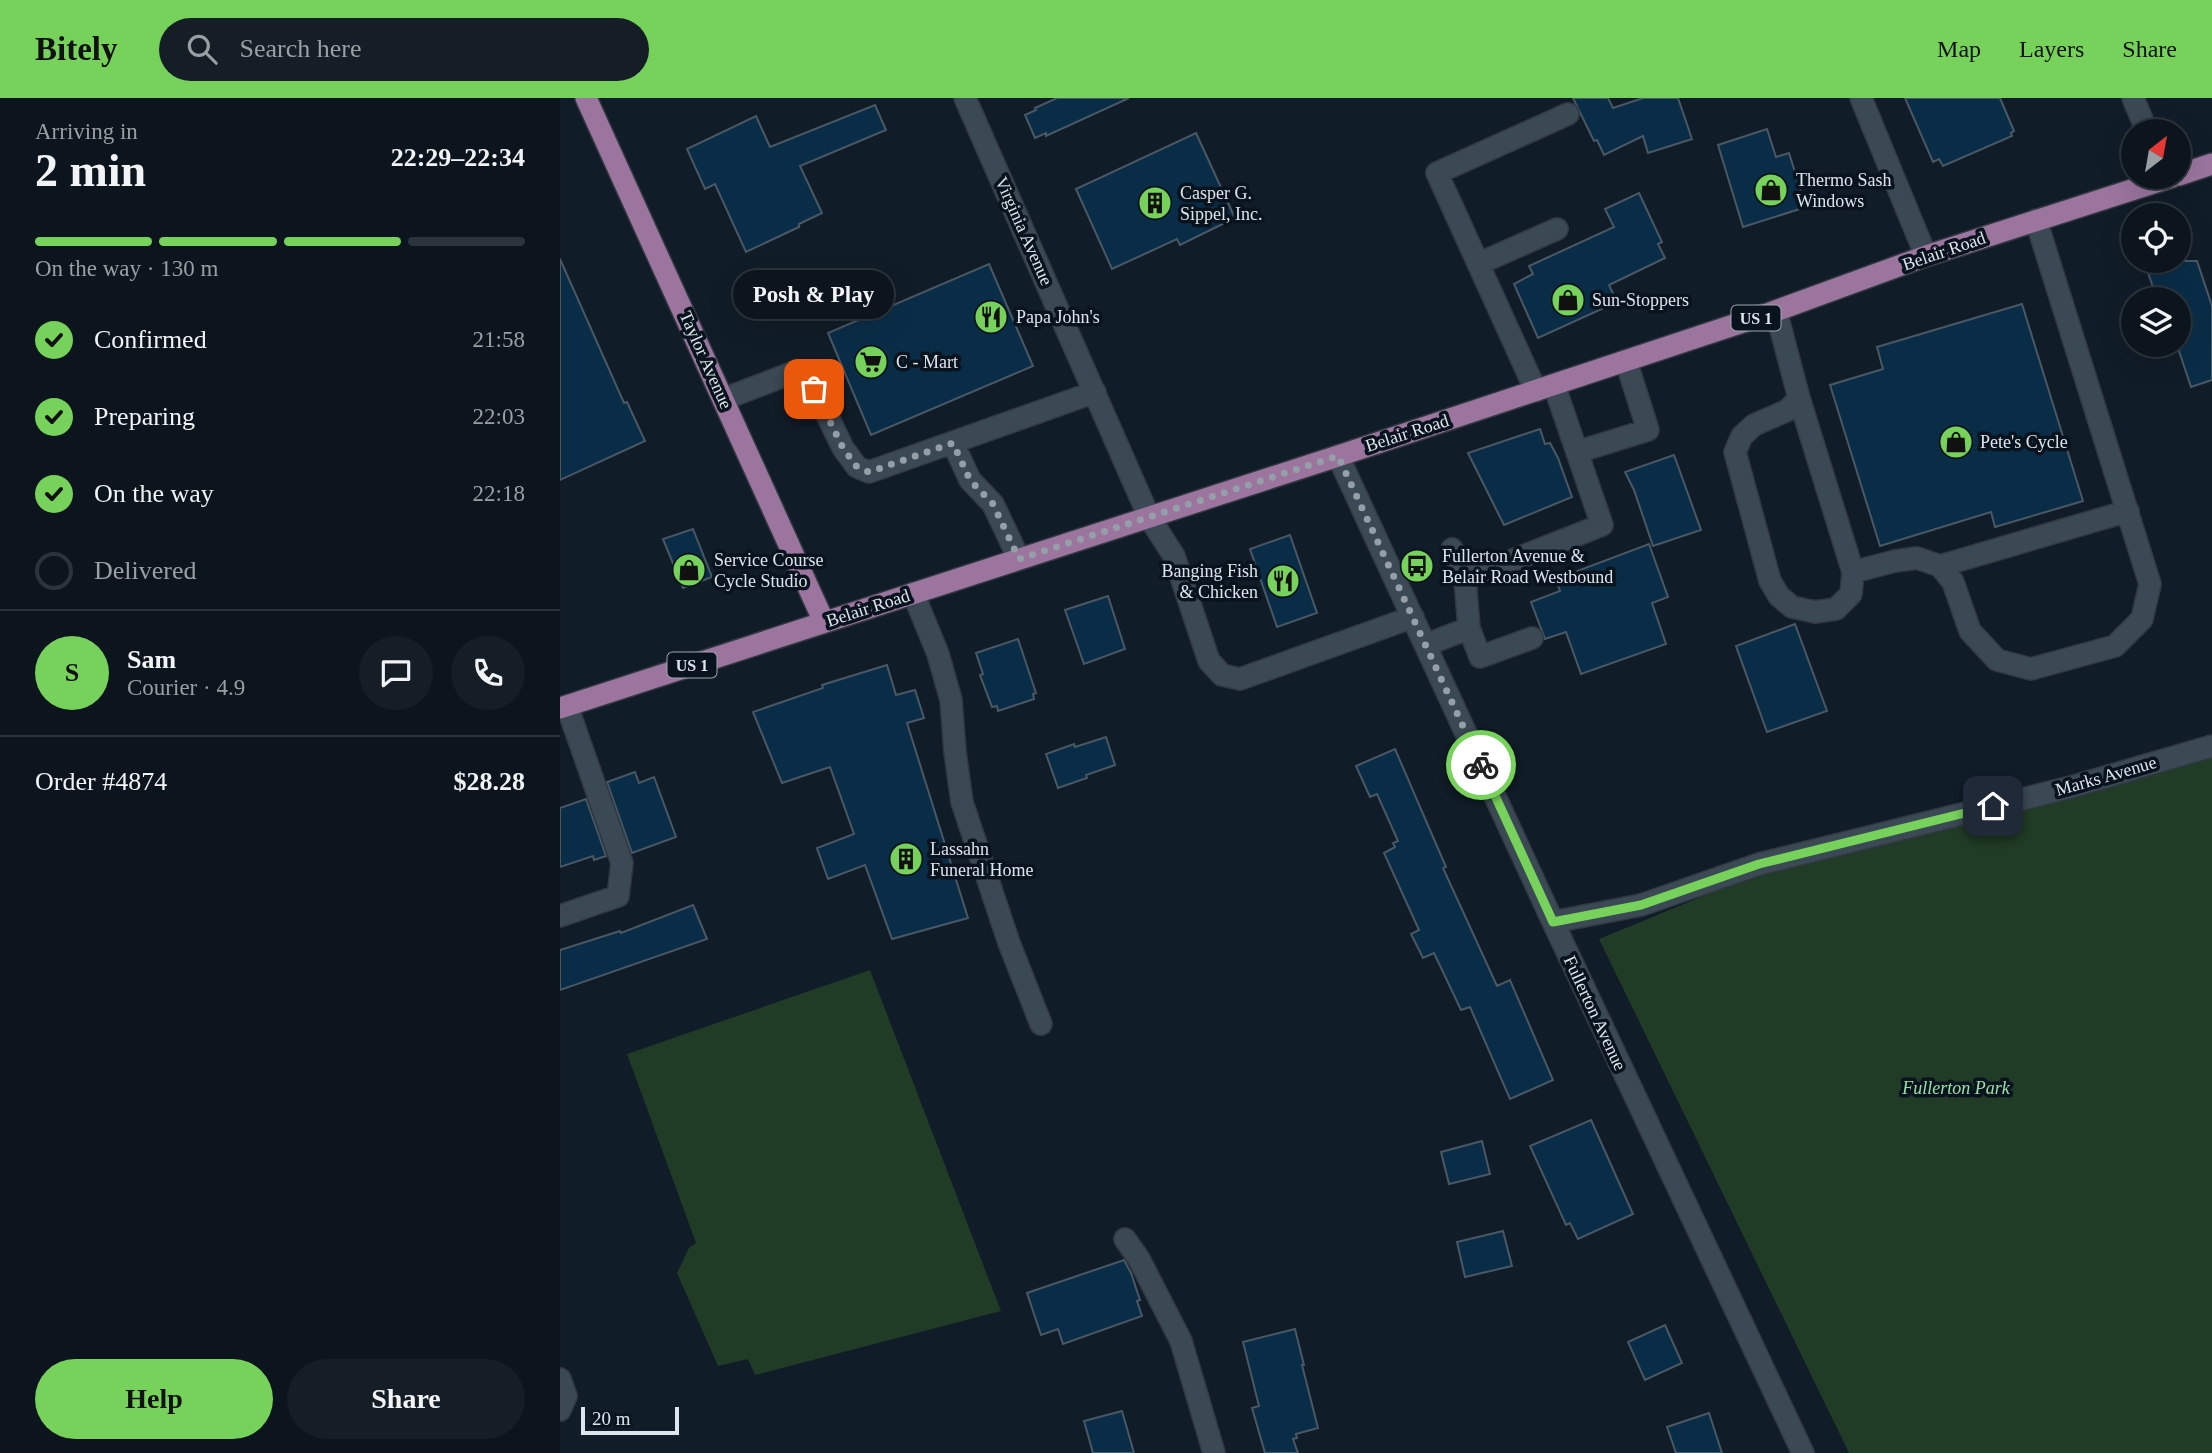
<!DOCTYPE html>
<html lang="en">
<head>
<meta charset="utf-8">
<style>
	:root { --surface:#0c151d; --page:#151e26; --text:#f1f3f6; --muted:#9a9fa4; --line:#2c343b; --accent:#76d25a }
	body { margin:0; font-family:"Times New Roman",serif; background:var(--page); color:var(--text); height:100vh; display:flex; flex-direction:column; font-size:26px; white-space:nowrap }
	* { box-sizing:border-box; margin:0 }
	p { font-size:23px; color:var(--muted) }
	.icon { flex:none; width:38px; height:38px; fill:none; stroke:currentColor; stroke-width:2; stroke-linecap:round; stroke-linejoin:round }
	.map { position:relative; flex:1; overflow:hidden }
	.panel { display:flex; flex-direction:column; background:var(--surface); width:560px }
	.panel>* { flex:none }
	.needle { width:46px; rotate:31deg }
	.controls { position:absolute; left:1561px; top:21px; display:grid; gap:14px }
	.controls a { display:grid; place-items:center; width:70px; height:70px; border-radius:50%; background:var(--surface); box-shadow:0 7px 28px #0002,0 0 0 2px var(--line); font-size:35px }
	.scale { position:absolute; left:21px; bottom:18px; width:98px; box-sizing:border-box; padding-left:7px; border:4px solid #dde5ec; border-top:0; font-size:19px; line-height:24px; white-space:nowrap; color:#dde5ec; -webkit-text-stroke:5px #08131d; paint-order:stroke }
	.pin { position:absolute; display:grid; place-items:center; width:60px; height:60px; color:#fff; margin:-30px; border-radius:14px; box-shadow:0 4px 10px #0006 }
	.courier { position:absolute; display:grid; place-items:center; width:70px; height:70px; margin:-35px; border:5px solid #76d25a; border-radius:50%; background:#fff; color:#222; box-shadow:0 2px 9px #0007 }
	.bubble { position:absolute; height:49px; border-radius:24px; background:var(--surface); box-shadow:0 7px 28px #0002,0 0 0 2px var(--line); font-size:23px; font-weight:700; line-height:49px; text-align:center }
	.headline em { font-style:normal; font-weight:700 }
	.headline div { display:flex; flex-direction:column-reverse }
	.headline { display:flex; align-items:center; justify-content:space-between; height:119px; padding:0 35px }
	h1 { font-size:46px; font-weight:700; line-height:52px }
	.bar { display:grid; grid-template-columns:repeat(4,1fr); gap:10px 7px; align-content:center; height:84px; padding:0 35px }
	.bar i { height:9px; border-radius:5px; background:var(--line) }
	.bar .active { background:var(--accent) }
	.bar p { grid-column:span 4 }
	.line { display:flex; align-items:center; gap:18px; padding:0 35px; border-top:2px solid var(--line) }
	.line div { flex:1 }
	.round { display:grid; place-items:center; flex:none; width:74px; height:74px; border-radius:37px; background:var(--page) }
	ol { padding:0 35px; list-style:none }
	li { display:flex; align-items:center; gap:21px; height:77px }
	li p { margin-inline-start:auto }
	li .icon { padding:7px; border-radius:50%; background:var(--accent); color:#111; stroke-width:4 }
	li:last-child { color:var(--muted) }
	li i { width:38px; height:38px; border:4px solid var(--line); border-radius:50% }
	.primary-button { display:flex; gap:14px; margin-top:auto; padding:14px 35px }
	.primary-button a { flex:1; height:80px; border-radius:42px; background:var(--accent); color:#111; font-size:28px; font-weight:700; line-height:80px; text-align:center }
	.primary-button a+a { background:var(--page); color:var(--text) }
	header { display:flex; align-items:center; gap:42px; box-sizing:border-box; height:98px; padding:0 35px; background:var(--accent); color:#111 }
	header strong { font-size:33px }
	nav { display:flex; gap:38px; margin-inline-start:auto; font-size:24px }
	.search { width:490px; height:63px; background:var(--page); display:flex; align-items:center; gap:18px; box-sizing:border-box; padding:0 24px; border-radius:38px; color:var(--muted); font-size:26px }
	main { display:flex; flex:1; min-height:0 }
	.map>svg:first-child { display:block }
	.green { fill:#203c26 }
	.building { fill:#0a2d47; stroke:#4a5864; stroke-width:2 }
	.lines { fill:none; stroke-linecap:round; stroke-linejoin:round }
	.minor-casing { stroke:#313840; stroke-width:24 }
	.major-casing { stroke:#313840; stroke-width:24 }
	.minor { stroke:#3b4955; stroke-width:21 }
	.major { stroke:#9b759e; stroke-width:21 }
	.done { stroke:#959fa7; stroke-width:7; stroke-dasharray:0 12.6 }
	.route { stroke:#76d25a; stroke-width:9 }
	.labels { text-anchor:middle; dominant-baseline:central; stroke-width:7; stroke-linejoin:round; paint-order:stroke }
	.shield { fill:#08131d; stroke:#9da6ae; stroke-width:2 }
	.shield-label { font-size:16px; font-weight:bold; fill:#dde5ec }
	.poi-label { font-size:18px; fill:#dde5ec; stroke:#08131d; text-anchor:start }
	.street-label { font-size:18px; fill:#dde5ec; stroke:#08131d }
	.park-label { font-size:18px; font-style:italic; fill:#98e0a7; stroke:#08131d }
</style>
</head>
<body>
<header>
<strong>Bitely</strong>
<div class="search"><svg class="icon" aria-label="search" viewBox="0 0 24 24"><circle cx="10" cy="10" r="6"/><path d="M15 15l6 6"/></svg>Search here</div>
<nav><a>Map</a><a>Layers</a><a>Share</a></nav>
</header>
<main>
<section class="panel">
<div class="headline"><div><h1>2 min</h1><p>Arriving in</p></div><em>22:29–22:34</em></div>
<div class="bar"><i class="active"></i><i class="active"></i><i class="active"></i><i></i><p>On the way · 130 m</p></div>
<ol>
<li><svg class="icon" aria-label="check" viewBox="0 0 24 24"><path d="M5 12l5 5 9-10"/></svg>Confirmed<p>21:58</p></li>
<li><svg class="icon" aria-label="check" viewBox="0 0 24 24"><path d="M5 12l5 5 9-10"/></svg>Preparing<p>22:03</p></li>
<li><svg class="icon" aria-label="check" viewBox="0 0 24 24"><path d="M5 12l5 5 9-10"/></svg>On the way<p>22:18</p></li>
<li><i></i>Delivered</li>
</ol>
<div class="line" style="height:126px"><b class="round" style="background:var(--accent);color:#111">S</b><div><b>Sam</b><p>Courier · 4.9</p></div><a class="round"><svg class="icon" aria-label="chat" viewBox="0 0 24 24"><path d="M4 5h16v11H9l-5 4z"/></svg></a><a class="round"><svg class="icon" aria-label="phone" viewBox="0 0 24 24"><path d="M5 4h4l2 5-3 2q2 4 5 5l2-3 5 2v4C11 20 4 13 5 4z"/></svg></a></div>
<div class="line" style="height:91px"><div>Order #4874</div><b>$28.28</b></div>
<div class="primary-button"><a>Help</a><a>Share</a></div>
</section>
<div class="map">
<svg width="1652" height="1355" viewBox="0 0 1652 1355">
	<rect width="100%" height="100%" fill="#101c27"/>
	<path class="green" d="M1652 660V1355H1289L1039 841 1199 775Z
		M310 872 441 1213 195 1277 188 1261 158 1268 117 1175 129 1150 136 1145 67 956Z"/>
	<path class="building" d="M497 0H569L486 38V35L475 40 465 17 476 12 475 10Z
		M1013 0H1048L1053 10 1083 0H1118L1132 41 1088 55 1083 38 1044 57 1037 42 1034 43Z
		M1345 0H1440L1454 33 1451 35 1452 38 1383 68 1379 61 1373 64Z
		M315 7 326 32 240 68 262 115 239 126V129L186 154 155 86 145 91 127 51 196 18 210 49Z
		M1207 31 1216 59 1229 55 1246 109 1183 129 1158 47Z
		M636 35 675 120 620 147 617 141 552 171 516 91Z
		M1079 95 1102 144 1098 146 1105 160 1049 187 1057 204 978 240 954 186 973 176 969 168 1054 129 1045 111Z
		M0 161 64 305 67 304 85 343 0 382Z
		M1584 163H1637L1652 208V282L1631 289 1617 247H1619V201H1597Z
		M429 166 473 268 311 337 268 235Z
		M1462 206 1523 403 1435 429 1431 414 1320 448 1270 287 1323 271 1317 249Z
		M980 331 985 346 990 345 998 360 1012 399 944 427 908 355Z
		M1114 357 1141 432 1093 448 1074 392 1065 374Z
		M133 431 152 479 123 490 103 441Z
		M730 437 757 515 717 529 690 451Z
		M1089 446 1108 499 1092 505 1106 546 1021 576 1006 534 985 541 971 504 1000 493 996 481Z
		M548 498 565 551 524 566 505 512Z
		M1235 526 1267 613 1207 634 1176 548Z
		M458 541 476 595 473 596 474 601 438 613 437 608 432 609 420 577 423 576 416 555Z
		M327 567 336 597 355 592 364 620 347 625 408 820 332 841 305 767 268 781 257 750 294 736 270 669 222 685 193 614 263 590 262 587Z
		M546 639 555 667 526 677 527 680 498 690 486 656 514 646 515 649Z
		M835 651 886 769 883 770 937 888 950 882 993 982 950 1001 910 909 901 912 874 855 863 860 851 836 859 832 824 755 835 749 833 745 838 743 817 696 810 699 796 668Z
		M75 674 79 685 94 679 116 739 72 755 47 684Z
		M26 701 46 758 34 762 33 758 0 769V710Z
		M133 807 147 841 0 892V852L60 833 61 835Z
		M1031 1022 1073 1116 1018 1141 1010 1125 1006 1127 970 1048Z
		M922 1043 930 1076 889 1086 881 1054Z
		M943 1133 952 1168 905 1179 897 1144Z
		M564 1162 571 1175 580 1202 577 1203 582 1218 503 1246 498 1231 481 1237 467 1195Z
		M1105 1227 1122 1265 1085 1282 1068 1244Z
		M735 1231 744 1267H742L758 1330 736 1336 737 1340 733 1341 738 1355H705L692 1310 699 1308 683 1244Z
		M562 1313 574 1355H533L524 1323Z
		M1149 1315 1162 1355H1116L1107 1329Z"/>
	<g class="lines">
		<defs>
			<path id="minor" d="M405 0 589 419 614 458 649 563 662 577 680 581 853 519
				M1301 0 1366 158
				M1573 0 1587 33
				M918 166 997 131
				M1216 213 1239 300 1293 474 1291 496 1276 511 1255 514 1232 509 1219 498 1210 483 1175 354 1182 338 1194 327 1228 312 1239 300
				M976 293 877 75 1008 16
				M164 301 237 273 247 276 283 350 297 369 309 374 535 294
				M393 345 410 382 433 406 459 461
				M1017 354 1088 332 1066 263
				M778 358 993 824 1243 1355
				M892 451 905 481 1042 427 994 287
				M1380 468 1568 413
				M1293 474 1335 463 1357 460 1380 468 1393 484 1410 533 1437 562 1471 571 1555 548 1582 521 1590 486 1476 122
				M905 481 909 530 920 559 972 540
				M353 495 378 556 391 602 395 654 402 704 449 845 481 926
				M866 547 909 530
				M0 818 58 798 62 765 7 608
				M993 824 1081 807 1199 766 1511 689 1652 648
				M565 1141 579 1161 621 1243 654 1355
				M0 1281 6 1298 0 1312"/>
			<path id="major" d="M26 0 264 524
				M1619 77 1652 66
				M0 610 778 358 1207 216 1366 158 1612 79"/>
		</defs>
		<use href="#minor" class="minor-casing"/>
		<use href="#major" class="major-casing"/>
		<use href="#minor" class="minor"/>
		<use href="#major" class="major"/>
	</g>
	<g class="lines">
		<path class="done" d="M254 291 283 350 297 369 309 374 393 345 410 382 433 406 459 461 778 358 921 667"/>
		<path class="route" d="M921 667 993 824 1081 807 1199 766 1433 708"/>
	</g>
	<defs>
		<symbol id="shop-disc" viewBox="-11 -11 22 22"><circle r="9.5" fill="#76d25a" stroke="#08131d"/><path d="M-5-2.5h2.3a2.7 3.5 0 0 1 5.4 0H5L5.5 6h-11ZM-1.5-2.5h3a1.5 2.3 0 0 0-3 0Z" fill="#111"/></symbol>
		<symbol id="building-disc" viewBox="-11 -11 22 22"><circle r="9.5" fill="#76d25a" stroke="#08131d"/><path d="M-4-6H4V6H1V3H-1V6H-4ZM-2.5-4.3h1.7v1.8h-1.7ZM.8-4.3h1.7v1.8H.8ZM-2.5-1h1.7V.8h-1.7ZM.8-1h1.7V.8H.8Z" fill="#111"/></symbol>
		<symbol id="restaurant-disc" viewBox="-11 -11 22 22"><circle r="9.5" fill="#76d25a" stroke="#08131d"/><path d="M-5-6h1v4h1v-4h1v4h1v-4h1v5L-1.5 .5V6h-2V.5L-5-1ZM5-6V6H3V1.5H1.5Q1.5-4 5-6Z" fill="#111"/></symbol>
		<symbol id="supermarket-disc" viewBox="-11 -11 22 22"><circle r="9.5" fill="#76d25a" stroke="#08131d"/><path d="M-6-5.5h2.5l.6 2H6L4.5 2H-2.5L-4.4-4H-6ZM-1.5 3.2a1.3 1.3 0 1 0 .1 0ZM3 3.2a1.3 1.3 0 1 0 .1 0Z" fill="#111"/></symbol>
		<symbol id="bus-disc" viewBox="-11 -11 22 22"><circle r="9.5" fill="#76d25a" stroke="#08131d"/><path d="M-5-6H5V4H4V6H2V4H-2V6H-4V4H-5ZM-3.5-4V0h7V-4ZM-3.5 1.2v1.5H-2V1.2ZM2 1.2v1.5H3.5V1.2Z" fill="#111"/></symbol>
	</defs>
	<g fill-rule="evenodd">
		<use href="#shop-disc" x="1192" y="73" width="38" height="38"/>
		<use href="#building-disc" x="576" y="86" width="38" height="38"/>
		<use href="#shop-disc" x="989" y="183" width="38" height="38"/>
		<use href="#restaurant-disc" x="412" y="200" width="38" height="38"/>
		<use href="#supermarket-disc" x="292" y="245" width="38" height="38"/>
		<use href="#shop-disc" x="1377" y="325" width="38" height="38"/>
		<use href="#bus-disc" x="838" y="449" width="38" height="38"/>
		<use href="#shop-disc" x="110" y="453" width="38" height="38"/>
		<use href="#restaurant-disc" x="704" y="464" width="38" height="38"/>
		<use href="#building-disc" x="327" y="742" width="38" height="38"/>
	</g>
	<g class="labels">
		<g class="shield">
			<rect x="1171.5" y="207.5" width="49" height="25" rx="5"/>
			<rect x="107.5" y="554.5" width="49" height="25" rx="5"/>
		</g>
		<g class="shield-label">
			<text x="1196" y="220">US 1</text>
			<text x="132" y="567">US 1</text>
		</g>
		<g class="poi-label">
			<text x="1236" y="82">Thermo Sash<tspan x="1236" dy="21">Windows</tspan></text>
			<text x="620" y="95">Casper G.<tspan x="620" dy="21">Sippel, Inc.</tspan></text>
			<text x="1032" y="202">Sun-Stoppers</text>
			<text x="456" y="219">Papa John's</text>
			<text x="336" y="264">C - Mart</text>
			<text x="1420" y="344">Pete's Cycle</text>
			<text x="882" y="458">Fullerton Avenue &amp;<tspan x="882" dy="21">Belair Road Westbound</tspan></text>
			<text x="154" y="462">Service Course<tspan x="154" dy="21">Cycle Studio</tspan></text>
			<text x="698" y="473" text-anchor="end">Banging Fish<tspan x="698" dy="21">&amp; Chicken</tspan></text>
			<text x="370" y="751">Lassahn<tspan x="370" dy="21">Funeral Home</tspan></text>
		</g>
		<g class="street-label">
			<text transform="translate(464 133) rotate(66)">Virginia Avenue</text>
			<text transform="translate(1384 153) rotate(-19)">Belair Road</text>
			<text transform="translate(146 262) rotate(66)">Taylor Avenue</text>
			<text transform="translate(847 335) rotate(-18)">Belair Road</text>
			<text transform="translate(308 510) rotate(-18)">Belair Road</text>
			<text transform="translate(1546 678) rotate(-16)">Marks Avenue</text>
			<text transform="translate(1035 915) rotate(65)">Fullerton Avenue</text>
		</g>
		<g class="park-label">
			<text x="1396" y="990">Fullerton Park</text>
		</g>
	</g>
</svg>
<div class="controls">
<a><svg class="needle" viewBox="-14 -14 28 28"><path d="M0-13l5 13h-10z" fill="#e53935"/><path d="M0 13l5-13h-10z" fill="#9a9fa4"/></svg></a>
<a><svg class="icon" aria-label="locate" viewBox="0 0 24 24"><circle cx="12" cy="12" r="6"/><path d="M12 2v4M12 18v4M2 12h4M18 12h4"/></svg></a>
<a><svg class="icon" aria-label="layers" viewBox="0 0 24 24"><path d="M12 4l9 5-9 5-9-5zM3 14l9 5 9-5"/></svg></a>
</div>
<div class="scale">20 m</div>
<div class="pin" style="left:254px;top:291px;background:#ea580c"><svg class="icon" aria-label="bag" viewBox="0 0 24 24"><path d="M5 8h14l-1 12H6zM9 8a3 3 0 0 1 6 0"/></svg></div>
<div class="pin" style="left:1433px;top:708px;background:#1f2937"><svg class="icon" aria-label="home" viewBox="0 0 24 24"><path d="M3 11l9-7 9 7M6 9v11h12V9"/></svg></div>
<div class="courier" style="left:921px;top:667px"><svg class="icon" aria-label="bike" viewBox="0 0 24 24"><circle cx="6" cy="16" r="4"/><circle cx="18" cy="16" r="4"/><path d="M6 16l4-8h5l3 8M10 8l3 8H6M13 5h3"/></svg></div>
<div class="bubble" style="left:173px;top:172px;width:161px">Posh &amp; Play</div>
</div>
</main>
</body>
</html>
